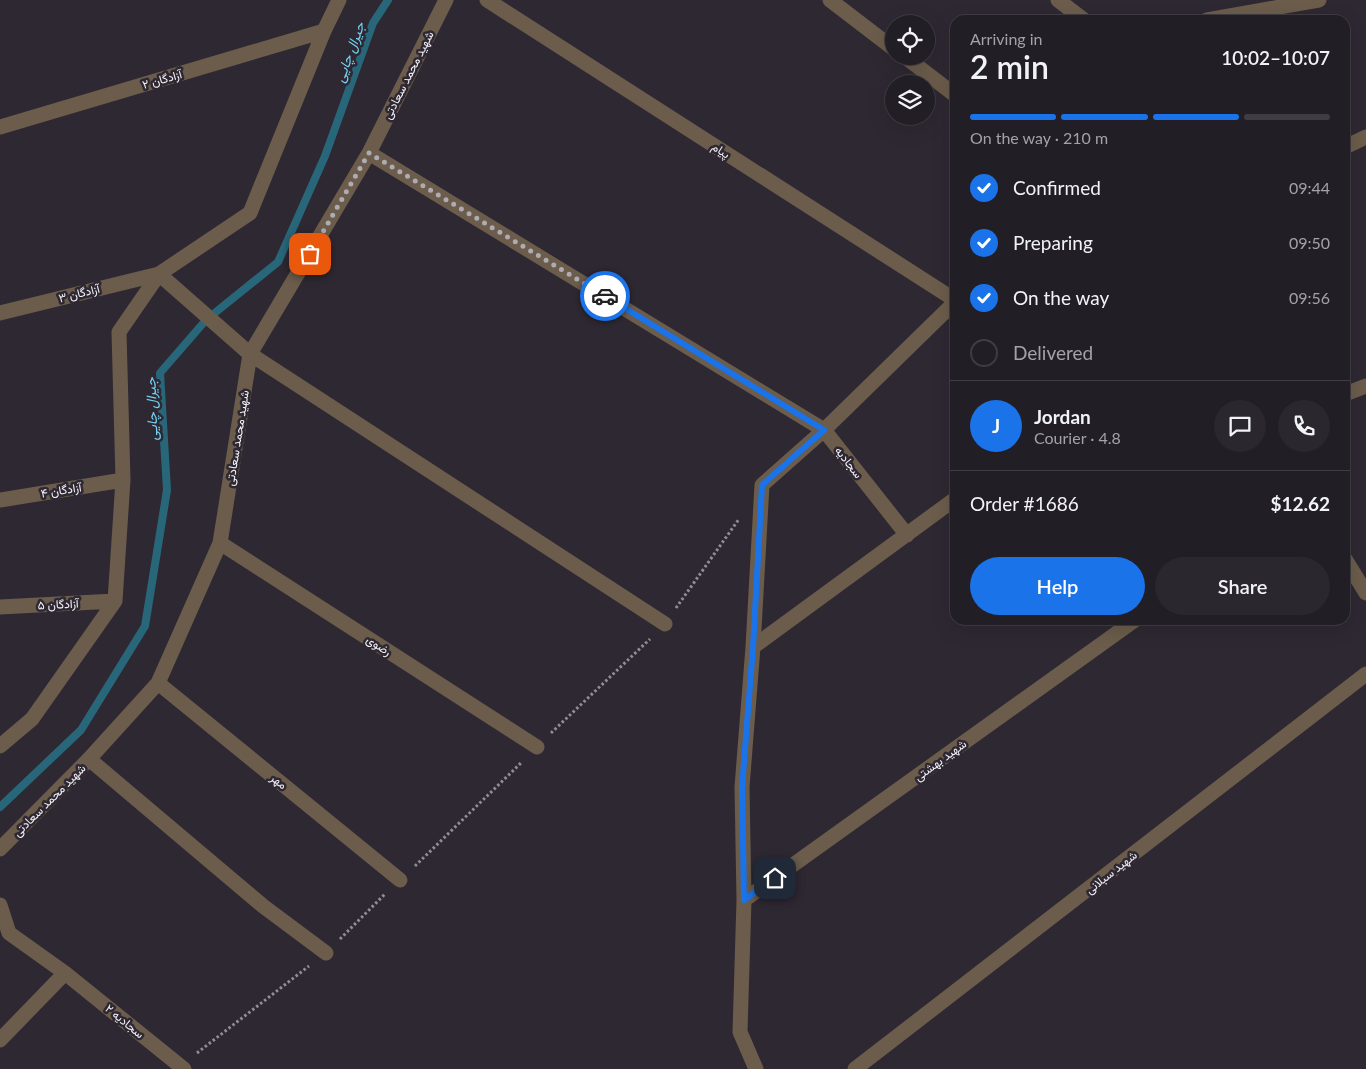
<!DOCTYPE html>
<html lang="en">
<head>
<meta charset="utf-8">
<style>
	:root { --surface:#221e26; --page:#2a272e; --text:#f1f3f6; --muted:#a2a2a7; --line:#3f3c43; --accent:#1a73e8 }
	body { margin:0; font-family:Lato,Vazirmatn,sans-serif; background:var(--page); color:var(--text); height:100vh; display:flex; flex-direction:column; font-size:19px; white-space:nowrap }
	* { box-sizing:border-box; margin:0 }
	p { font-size:16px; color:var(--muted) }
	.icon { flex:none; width:28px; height:28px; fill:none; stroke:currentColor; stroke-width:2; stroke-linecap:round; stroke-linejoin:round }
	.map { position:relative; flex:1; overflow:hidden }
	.panel { position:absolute; left:950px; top:15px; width:400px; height:610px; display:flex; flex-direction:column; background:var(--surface); border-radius:15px; box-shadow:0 5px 20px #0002,0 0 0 1px var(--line) }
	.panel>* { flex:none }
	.fabs { position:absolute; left:885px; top:15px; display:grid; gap:10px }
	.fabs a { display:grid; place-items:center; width:50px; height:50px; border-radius:50%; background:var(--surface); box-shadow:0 5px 20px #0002,0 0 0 1px var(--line); font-size:25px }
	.pin { position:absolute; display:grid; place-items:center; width:42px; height:42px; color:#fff; margin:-21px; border-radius:10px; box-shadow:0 2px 8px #0006 }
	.courier { position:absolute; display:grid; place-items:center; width:50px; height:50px; margin:-25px; border:4px solid #1a73e8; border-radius:50%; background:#fff; color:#222; box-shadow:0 1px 6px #0007 }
	.headline em { font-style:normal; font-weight:600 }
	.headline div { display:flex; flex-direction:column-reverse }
	.headline { display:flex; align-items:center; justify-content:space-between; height:85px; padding:0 20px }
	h1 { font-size:32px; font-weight:600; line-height:38px }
	.bar { display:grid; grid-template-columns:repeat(4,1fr); gap:8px 5px; align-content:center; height:60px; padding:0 20px }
	.bar i { height:6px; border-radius:4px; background:var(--line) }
	.bar .on { background:var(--accent) }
	.bar p { grid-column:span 4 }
	.line { display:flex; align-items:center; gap:12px; padding:0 20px; border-top:1px solid var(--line) }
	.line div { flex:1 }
	.round { display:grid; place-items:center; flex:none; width:52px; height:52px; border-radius:26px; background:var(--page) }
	ol { padding:0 20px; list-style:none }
	li { display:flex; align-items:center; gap:15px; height:55px }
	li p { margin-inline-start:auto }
	li .icon { padding:5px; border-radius:50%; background:var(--accent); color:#fff; stroke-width:4 }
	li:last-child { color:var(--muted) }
	li i { width:28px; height:28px; border:2px solid var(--line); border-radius:50% }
	.primary-button { display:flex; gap:10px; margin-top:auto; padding:10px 20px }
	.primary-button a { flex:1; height:58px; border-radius:30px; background:var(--accent); color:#fff; font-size:20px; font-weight:600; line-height:58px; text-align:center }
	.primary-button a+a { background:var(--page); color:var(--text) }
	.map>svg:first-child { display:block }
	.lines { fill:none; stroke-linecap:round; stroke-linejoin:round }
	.stream { stroke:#28677a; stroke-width:8 }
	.path { stroke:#928d95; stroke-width:3; stroke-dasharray:2.5 2.5; stroke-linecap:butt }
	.street { stroke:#6b5c4b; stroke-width:15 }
	.done { stroke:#afabb3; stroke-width:5; stroke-dasharray:0 9 }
	.route { stroke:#1a73e8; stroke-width:6 }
	.labels { text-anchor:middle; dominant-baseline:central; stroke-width:5; stroke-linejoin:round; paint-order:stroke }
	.street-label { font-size:12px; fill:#f5f1f8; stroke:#2e2832 }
	.water-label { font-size:14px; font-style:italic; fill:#74d3f4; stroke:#2e2832 }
</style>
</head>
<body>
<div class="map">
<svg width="1366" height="1069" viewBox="0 0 1366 1069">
	<rect width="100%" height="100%" fill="#2e2832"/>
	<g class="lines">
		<path class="stream" d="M0 807 81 730 145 626 167 490 160 373 206 320 278 262 325 156 373 23 388 0"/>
		<path class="path" d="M676 608 739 519
			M551 733 650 639
			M415 866 522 762
			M340 939 385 894
			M197 1053 309 966"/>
		<path class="street" d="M487 0 955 300
			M830 0 894 49
			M1058 0 1084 20
			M1207 20 1319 0
			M904 56 955 95
			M0 127 324 31
			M1345 147 1366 137
			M369 153 824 430 907 535
			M0 313 159 274 250 354 665 624
			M1345 394 1366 386
			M0 500 123 480
			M220 543 537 747
			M1345 559 1366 593
			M0 607 115 601
			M753 647 955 499
			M158 683 400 880
			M0 746 32 719 115 601 123 480 119 332 159 274 250 213 324 31 339 0
			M89 759 263 906 326 953
			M0 849 89 759 158 683 220 543 250 354 369 153 446 0
			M744 900 1135 620
			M0 905 9 933 65 973 184 1069
			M0 1040 65 973
			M756 1069 740 1032 744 900 742 787 753 647 762 485 824 430 955 302
			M855 1069 1366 674"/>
	</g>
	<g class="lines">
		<path class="done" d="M310 254 369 153 605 296"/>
		<path class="route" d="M605 296 824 430 762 485 753 647 742 787 744 900 775 878"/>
	</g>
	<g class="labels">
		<g class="street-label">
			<text transform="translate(408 75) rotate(-63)">شهید محمد سعادتی</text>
			<text transform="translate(162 79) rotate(-16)">آزادگان ۲</text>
			<text transform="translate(721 150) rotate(33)">پیام</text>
			<text transform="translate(79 293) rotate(-14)">آزادگان ۳</text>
			<text transform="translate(237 438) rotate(-81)">شهید محمد سعادتی</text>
			<text transform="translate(849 462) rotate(52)">سجادیه</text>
			<text transform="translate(61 490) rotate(-9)">آزادگان ۴</text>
			<text transform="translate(58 604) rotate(-3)">آزادگان ۵</text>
			<text transform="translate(379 645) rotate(33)">رضوی</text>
			<text transform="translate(940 760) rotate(-36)">شهید بهشتی</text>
			<text transform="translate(279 781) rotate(39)">مهر</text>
			<text transform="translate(49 800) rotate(-45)">شهید محمد سعادتی</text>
			<text transform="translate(1111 872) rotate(-38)">شهید سبلانی</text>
			<text transform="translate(125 1021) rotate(39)">سجادیه ۲</text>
		</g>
		<g class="water-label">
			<text transform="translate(349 52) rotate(-70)">جیرال چایی</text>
			<text transform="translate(151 409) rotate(-92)">جیرال چایی</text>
		</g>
	</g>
</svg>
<div class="fabs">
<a><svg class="icon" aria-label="locate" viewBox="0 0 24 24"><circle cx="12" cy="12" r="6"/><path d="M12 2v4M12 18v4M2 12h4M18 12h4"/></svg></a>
<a><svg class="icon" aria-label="layers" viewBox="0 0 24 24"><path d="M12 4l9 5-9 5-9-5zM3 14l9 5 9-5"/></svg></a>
</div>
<div class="pin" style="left:310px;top:254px;background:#ea580c"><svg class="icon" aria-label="bag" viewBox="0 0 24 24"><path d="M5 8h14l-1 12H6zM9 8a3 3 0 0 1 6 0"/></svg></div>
<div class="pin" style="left:775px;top:878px;background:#1f2937"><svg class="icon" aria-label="home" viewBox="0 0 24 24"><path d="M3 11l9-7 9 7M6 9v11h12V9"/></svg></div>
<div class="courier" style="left:605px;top:296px"><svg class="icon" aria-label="car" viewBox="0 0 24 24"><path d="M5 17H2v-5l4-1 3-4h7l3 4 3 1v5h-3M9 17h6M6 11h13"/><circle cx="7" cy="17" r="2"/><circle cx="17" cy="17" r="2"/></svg></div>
<section class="panel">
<div class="headline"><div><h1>2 min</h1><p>Arriving in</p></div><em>10:02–10:07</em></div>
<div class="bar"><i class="on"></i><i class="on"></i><i class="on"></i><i></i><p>On the way · 210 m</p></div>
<ol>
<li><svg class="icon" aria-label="check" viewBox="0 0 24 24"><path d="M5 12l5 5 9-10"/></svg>Confirmed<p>09:44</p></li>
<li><svg class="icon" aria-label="check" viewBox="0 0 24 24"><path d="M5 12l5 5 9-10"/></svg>Preparing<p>09:50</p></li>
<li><svg class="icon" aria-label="check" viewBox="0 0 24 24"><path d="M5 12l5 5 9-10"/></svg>On the way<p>09:56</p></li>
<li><i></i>Delivered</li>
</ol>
<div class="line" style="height:90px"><b class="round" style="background:var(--accent);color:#fff">J</b><div><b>Jordan</b><p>Courier · 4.8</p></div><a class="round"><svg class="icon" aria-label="chat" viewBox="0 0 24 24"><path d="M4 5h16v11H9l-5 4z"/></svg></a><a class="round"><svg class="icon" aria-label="phone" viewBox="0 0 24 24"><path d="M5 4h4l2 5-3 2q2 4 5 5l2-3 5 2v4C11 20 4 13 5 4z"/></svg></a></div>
<div class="line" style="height:65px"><div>Order #1686</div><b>$12.62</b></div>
<div class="primary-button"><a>Help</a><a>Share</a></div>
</section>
</div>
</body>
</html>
